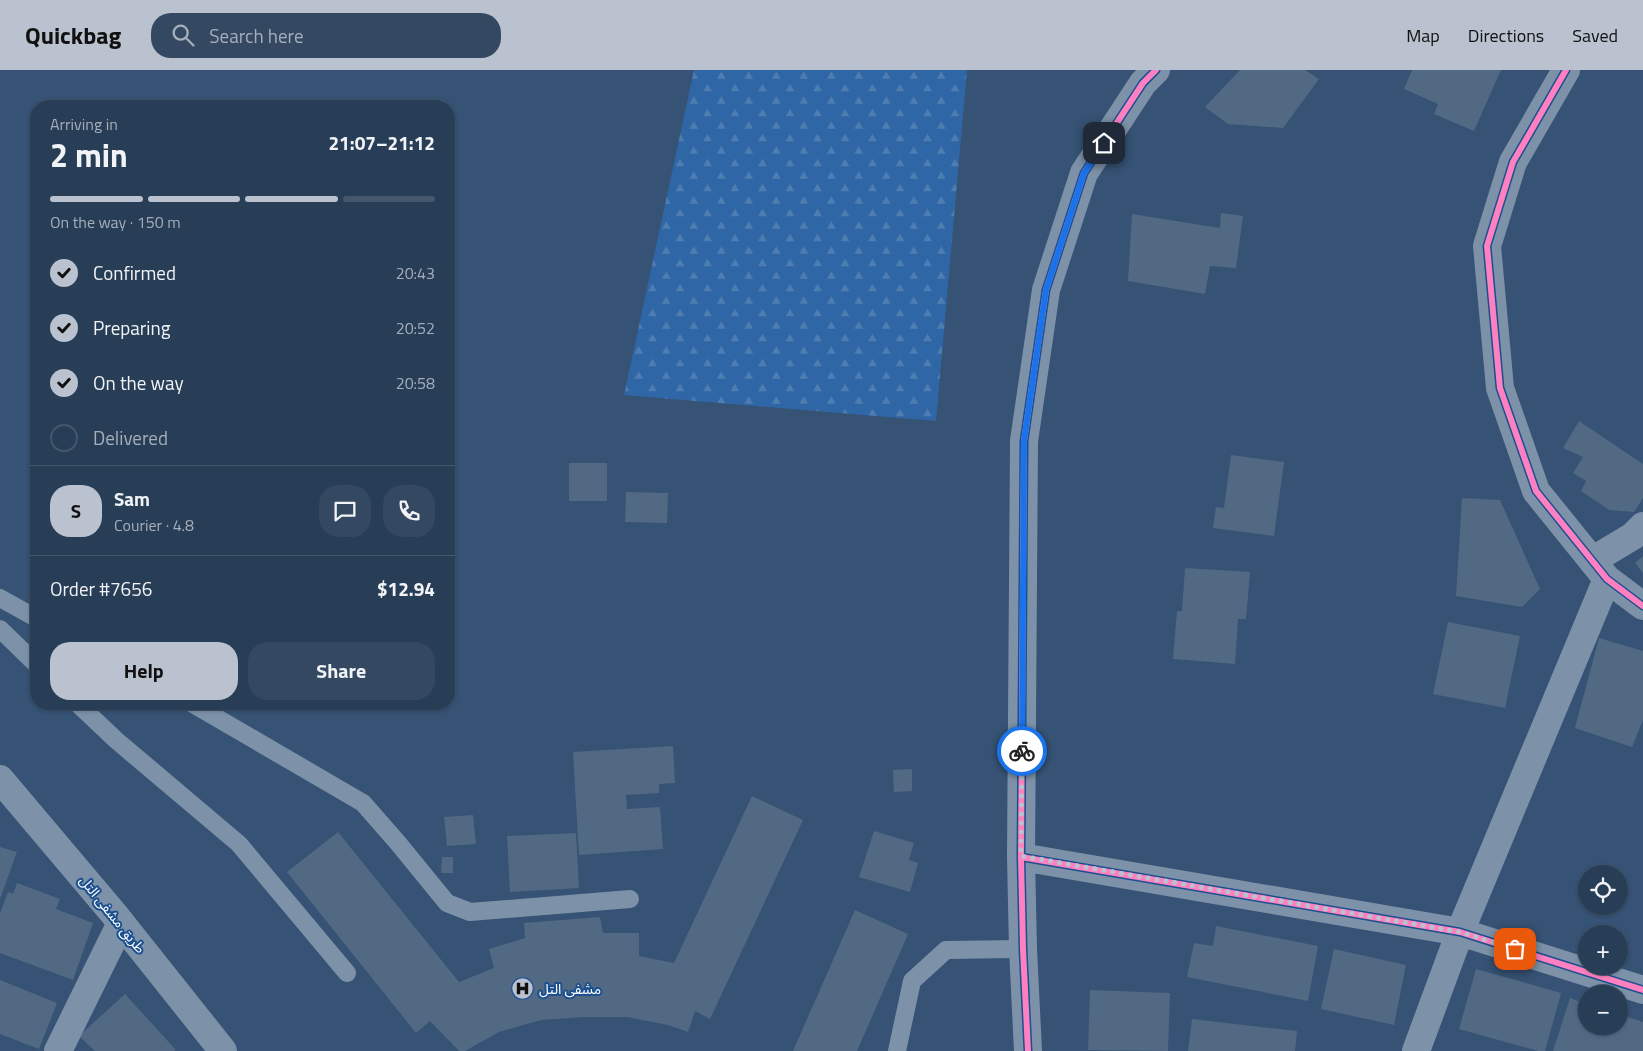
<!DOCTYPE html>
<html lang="en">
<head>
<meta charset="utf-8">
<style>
	:root { --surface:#283e57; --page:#344961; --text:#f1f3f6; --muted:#a5aeba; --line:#44576d; --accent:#b9c2ce }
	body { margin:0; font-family:"Titillium Web","Noto Sans Arabic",sans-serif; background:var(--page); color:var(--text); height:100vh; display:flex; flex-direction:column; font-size:19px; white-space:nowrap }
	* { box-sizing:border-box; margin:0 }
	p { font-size:16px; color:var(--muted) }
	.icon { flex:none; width:28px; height:28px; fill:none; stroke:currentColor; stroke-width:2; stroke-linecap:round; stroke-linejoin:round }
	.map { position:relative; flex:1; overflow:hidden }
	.drawer { position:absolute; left:30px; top:30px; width:425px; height:610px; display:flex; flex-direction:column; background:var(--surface); border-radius:20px; box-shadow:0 1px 4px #0004,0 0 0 1px var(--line) }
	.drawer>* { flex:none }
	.tools { position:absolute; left:1578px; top:795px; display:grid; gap:10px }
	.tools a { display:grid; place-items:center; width:50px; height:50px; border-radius:50%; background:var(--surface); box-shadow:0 1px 4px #0004,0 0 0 1px var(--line); font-size:25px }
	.pin { position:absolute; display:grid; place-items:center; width:42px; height:42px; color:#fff; margin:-21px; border-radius:10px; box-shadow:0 2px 8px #0006 }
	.courier { position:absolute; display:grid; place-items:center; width:50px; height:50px; margin:-25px; border:4px solid #1a73e8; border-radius:50%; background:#fff; color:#222; box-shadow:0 1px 6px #0007 }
	.headline em { font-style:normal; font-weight:700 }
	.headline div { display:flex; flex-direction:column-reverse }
	.headline { display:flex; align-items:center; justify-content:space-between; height:85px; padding:0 20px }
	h1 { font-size:32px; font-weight:700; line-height:38px }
	.bar { display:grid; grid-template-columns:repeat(4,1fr); gap:8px 5px; align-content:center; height:60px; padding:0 20px }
	.bar i { height:6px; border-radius:4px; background:var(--line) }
	.bar .on { background:var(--accent) }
	.bar p { grid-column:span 4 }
	.line { display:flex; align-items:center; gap:12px; padding:0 20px; border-top:1px solid var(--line) }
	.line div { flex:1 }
	.round { display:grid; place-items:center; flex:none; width:52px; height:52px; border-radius:20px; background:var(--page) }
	ol { padding:0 20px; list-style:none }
	li { display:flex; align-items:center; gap:15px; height:55px }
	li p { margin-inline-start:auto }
	li .icon { padding:5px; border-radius:50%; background:var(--accent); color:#111; stroke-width:4 }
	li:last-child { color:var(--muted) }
	li i { width:28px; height:28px; border:2px solid var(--line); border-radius:50% }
	.button { display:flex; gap:10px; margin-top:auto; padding:10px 20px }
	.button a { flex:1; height:58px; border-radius:20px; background:var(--accent); color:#111; font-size:20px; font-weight:700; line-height:58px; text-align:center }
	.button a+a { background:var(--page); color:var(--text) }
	header { display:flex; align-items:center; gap:30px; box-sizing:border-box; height:70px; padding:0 25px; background:var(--accent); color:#111 }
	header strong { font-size:24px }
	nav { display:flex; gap:28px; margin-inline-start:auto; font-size:18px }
	.search { width:350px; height:45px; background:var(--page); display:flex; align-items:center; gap:12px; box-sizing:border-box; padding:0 18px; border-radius:20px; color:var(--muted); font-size:19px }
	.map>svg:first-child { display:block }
	.forest { fill:url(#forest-firs) }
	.building { fill:#526984 }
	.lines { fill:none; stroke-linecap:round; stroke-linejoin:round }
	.service { stroke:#7d92a8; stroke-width:18 }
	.minor { stroke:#7d92a8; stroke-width:28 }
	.tertiary { stroke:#7d92a8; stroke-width:28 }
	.cycleway-casing { stroke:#1b4f8f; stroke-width:9 }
	.cycleway { stroke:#ff80c0; stroke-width:6 }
	.done { stroke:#b9c2ce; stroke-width:5; stroke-dasharray:0 9 }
	.route { stroke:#1a73e8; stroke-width:6 }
	.labels { text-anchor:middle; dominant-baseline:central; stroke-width:4; stroke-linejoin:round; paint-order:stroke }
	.street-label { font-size:14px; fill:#fff; stroke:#1b4f8f }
	.poi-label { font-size:14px; fill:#fff; stroke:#1b4f8f; text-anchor:start }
</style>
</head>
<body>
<header>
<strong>Quickbag</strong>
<div class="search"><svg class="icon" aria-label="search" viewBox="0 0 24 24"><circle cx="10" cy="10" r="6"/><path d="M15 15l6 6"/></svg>Search here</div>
<nav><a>Map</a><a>Directions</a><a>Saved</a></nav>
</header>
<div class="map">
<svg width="1643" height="981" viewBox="0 0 1643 981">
	<defs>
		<pattern id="forest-firs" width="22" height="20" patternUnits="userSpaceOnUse" patternTransform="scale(1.25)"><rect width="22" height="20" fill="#2f66a5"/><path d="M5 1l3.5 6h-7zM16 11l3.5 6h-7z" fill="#4e7db2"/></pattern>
	</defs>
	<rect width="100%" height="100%" fill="#365274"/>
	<path class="forest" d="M694 0H967L936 351 624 325Z"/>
	<path class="building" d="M1240 0H1305L1319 9 1283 58 1228 54 1205 37Z
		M1412 0H1501L1474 61 1434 44 1438 34 1404 19Z
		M1221 143 1243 146 1236 198 1210 196 1205 224 1128 211 1132 144 1220 158Z
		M1579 351 1643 394V428L1634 442 1609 440 1581 421 1586 411 1573 403 1583 387 1563 378Z
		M1231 385 1284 392 1274 466 1213 458 1216 437 1224 438Z
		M569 393H607V431H569Z
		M626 422 668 423 667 453 625 452Z
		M1462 428 1500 430 1540 519 1522 537 1456 526Z
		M1643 486V503L1635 493Z
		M1185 498 1250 502 1246 549H1238L1235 594 1173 589 1177 541H1182Z
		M1448 552 1520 566 1505 638 1433 624Z
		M1599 568 1643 581V650L1632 677 1575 658Z
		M673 676 675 713 659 714V723L626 725 627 739 660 737 663 779 579 785 573 682Z
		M912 699V721L894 722 893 700Z
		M752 726 803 750 710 949 695 941 688 962 668 955 627 947H584L541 950 499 962 465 981H459L430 951 416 963 287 802 338 762 459 912 494 898 489 879 525 868 524 853 600 847 603 863H639V886L674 893Z
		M473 745 476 774 447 776 444 747Z
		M874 761 914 773 909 790 918 793 910 822 859 807Z
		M576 763 579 818 510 822 507 766Z
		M0 777 17 782 0 829Z
		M442 787H453V803H441Z
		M17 813 60 829 56 839 93 853 73 910 0 883V843L8 822 13 824Z
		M855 840 908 864 857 981H793Z
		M1216 856 1318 876 1308 931 1187 907 1194 873 1213 876Z
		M1334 879 1406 895 1394 955 1321 939Z
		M1476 899 1561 923 1545 981H1538L1459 959Z
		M0 910 57 933 39 979 0 964Z
		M1090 920 1170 923 1168 981 1088 980Z
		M125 924 176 980 174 981H95L79 966Z
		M1570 928 1586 934V956H1619V944L1643 952V981H1553Z
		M1192 949 1297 961 1295 981H1188Z"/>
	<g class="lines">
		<path class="service" d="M0 528 36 548
			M0 559 36 594
			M78 634 116 670 239 774 347 903
			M193 634 363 733 398 773 447 833 470 842 630 829
			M897 981 912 911 946 880 1023 879"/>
		<path class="minor" d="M1566 0 1513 92 1487 176 1500 318 1536 421 1607 509 1643 536
			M1593 490 1633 466 1643 456
			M1021 787 1460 862 1643 920
			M58 981 121 853
			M1028 981 1023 879 1021 787 1024 371 1046 220 1084 103 1143 13 1156 0
			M1416 981 1460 862 1607 509"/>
		<path class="tertiary" d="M0 709 114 844 223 981"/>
		<defs>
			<path id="cycleway" d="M1566 0 1513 92 1487 176 1500 318 1536 421 1607 509 1643 536
				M1021 787 1460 862 1643 920
				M1028 981 1023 879 1021 787 1024 371 1046 220 1084 103 1143 13 1156 0"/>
		</defs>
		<use href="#cycleway" class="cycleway-casing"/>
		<use href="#cycleway" class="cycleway"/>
	</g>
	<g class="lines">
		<path class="done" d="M1022 681 1021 786 1460 862 1515 879"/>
		<path class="route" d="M1022 681 1024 371 1046 220 1084 103 1104 73"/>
	</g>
	<defs>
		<symbol id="hospital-disc" viewBox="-11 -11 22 22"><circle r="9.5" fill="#b9c2ce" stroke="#1b4f8f"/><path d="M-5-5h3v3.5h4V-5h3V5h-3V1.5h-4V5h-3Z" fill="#111"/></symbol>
	</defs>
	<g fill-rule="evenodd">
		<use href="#hospital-disc" x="510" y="906" width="25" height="25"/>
	</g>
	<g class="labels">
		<g class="street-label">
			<text transform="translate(113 844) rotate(51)">طريق مشفى التل</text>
		</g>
		<g class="poi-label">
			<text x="539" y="918">مشفى التل</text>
		</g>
	</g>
</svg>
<div class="tools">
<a><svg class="icon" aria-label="locate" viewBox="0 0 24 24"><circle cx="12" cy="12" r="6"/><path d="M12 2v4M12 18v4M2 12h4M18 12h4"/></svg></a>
<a>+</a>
<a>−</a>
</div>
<div class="pin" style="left:1515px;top:879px;background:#ea580c"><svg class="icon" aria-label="bag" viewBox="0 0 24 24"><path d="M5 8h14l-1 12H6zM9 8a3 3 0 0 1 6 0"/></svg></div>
<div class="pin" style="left:1104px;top:73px;background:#1f2937"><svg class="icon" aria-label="home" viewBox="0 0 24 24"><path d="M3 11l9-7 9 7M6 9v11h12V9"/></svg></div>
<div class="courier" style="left:1022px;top:681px"><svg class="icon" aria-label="bike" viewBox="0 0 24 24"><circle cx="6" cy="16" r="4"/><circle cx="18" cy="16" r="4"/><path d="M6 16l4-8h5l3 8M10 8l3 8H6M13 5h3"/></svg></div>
<section class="drawer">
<div class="headline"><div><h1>2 min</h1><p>Arriving in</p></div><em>21:07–21:12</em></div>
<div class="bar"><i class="on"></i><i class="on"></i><i class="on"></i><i></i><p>On the way · 150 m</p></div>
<ol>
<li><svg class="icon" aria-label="check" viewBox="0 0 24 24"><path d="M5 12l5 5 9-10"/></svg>Confirmed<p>20:43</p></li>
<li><svg class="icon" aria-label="check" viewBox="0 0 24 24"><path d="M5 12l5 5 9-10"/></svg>Preparing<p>20:52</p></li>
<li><svg class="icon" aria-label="check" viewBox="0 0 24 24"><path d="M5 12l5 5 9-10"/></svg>On the way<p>20:58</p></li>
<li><i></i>Delivered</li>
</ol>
<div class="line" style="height:90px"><b class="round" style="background:var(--accent);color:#111">S</b><div><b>Sam</b><p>Courier · 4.8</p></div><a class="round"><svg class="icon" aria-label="chat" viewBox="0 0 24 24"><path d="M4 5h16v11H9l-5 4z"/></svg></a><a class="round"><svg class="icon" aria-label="phone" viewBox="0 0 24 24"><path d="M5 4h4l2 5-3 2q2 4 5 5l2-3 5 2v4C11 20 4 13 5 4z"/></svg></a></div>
<div class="line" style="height:65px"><div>Order #7656</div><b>$12.94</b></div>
<div class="button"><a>Help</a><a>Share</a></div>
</section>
</div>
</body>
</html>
